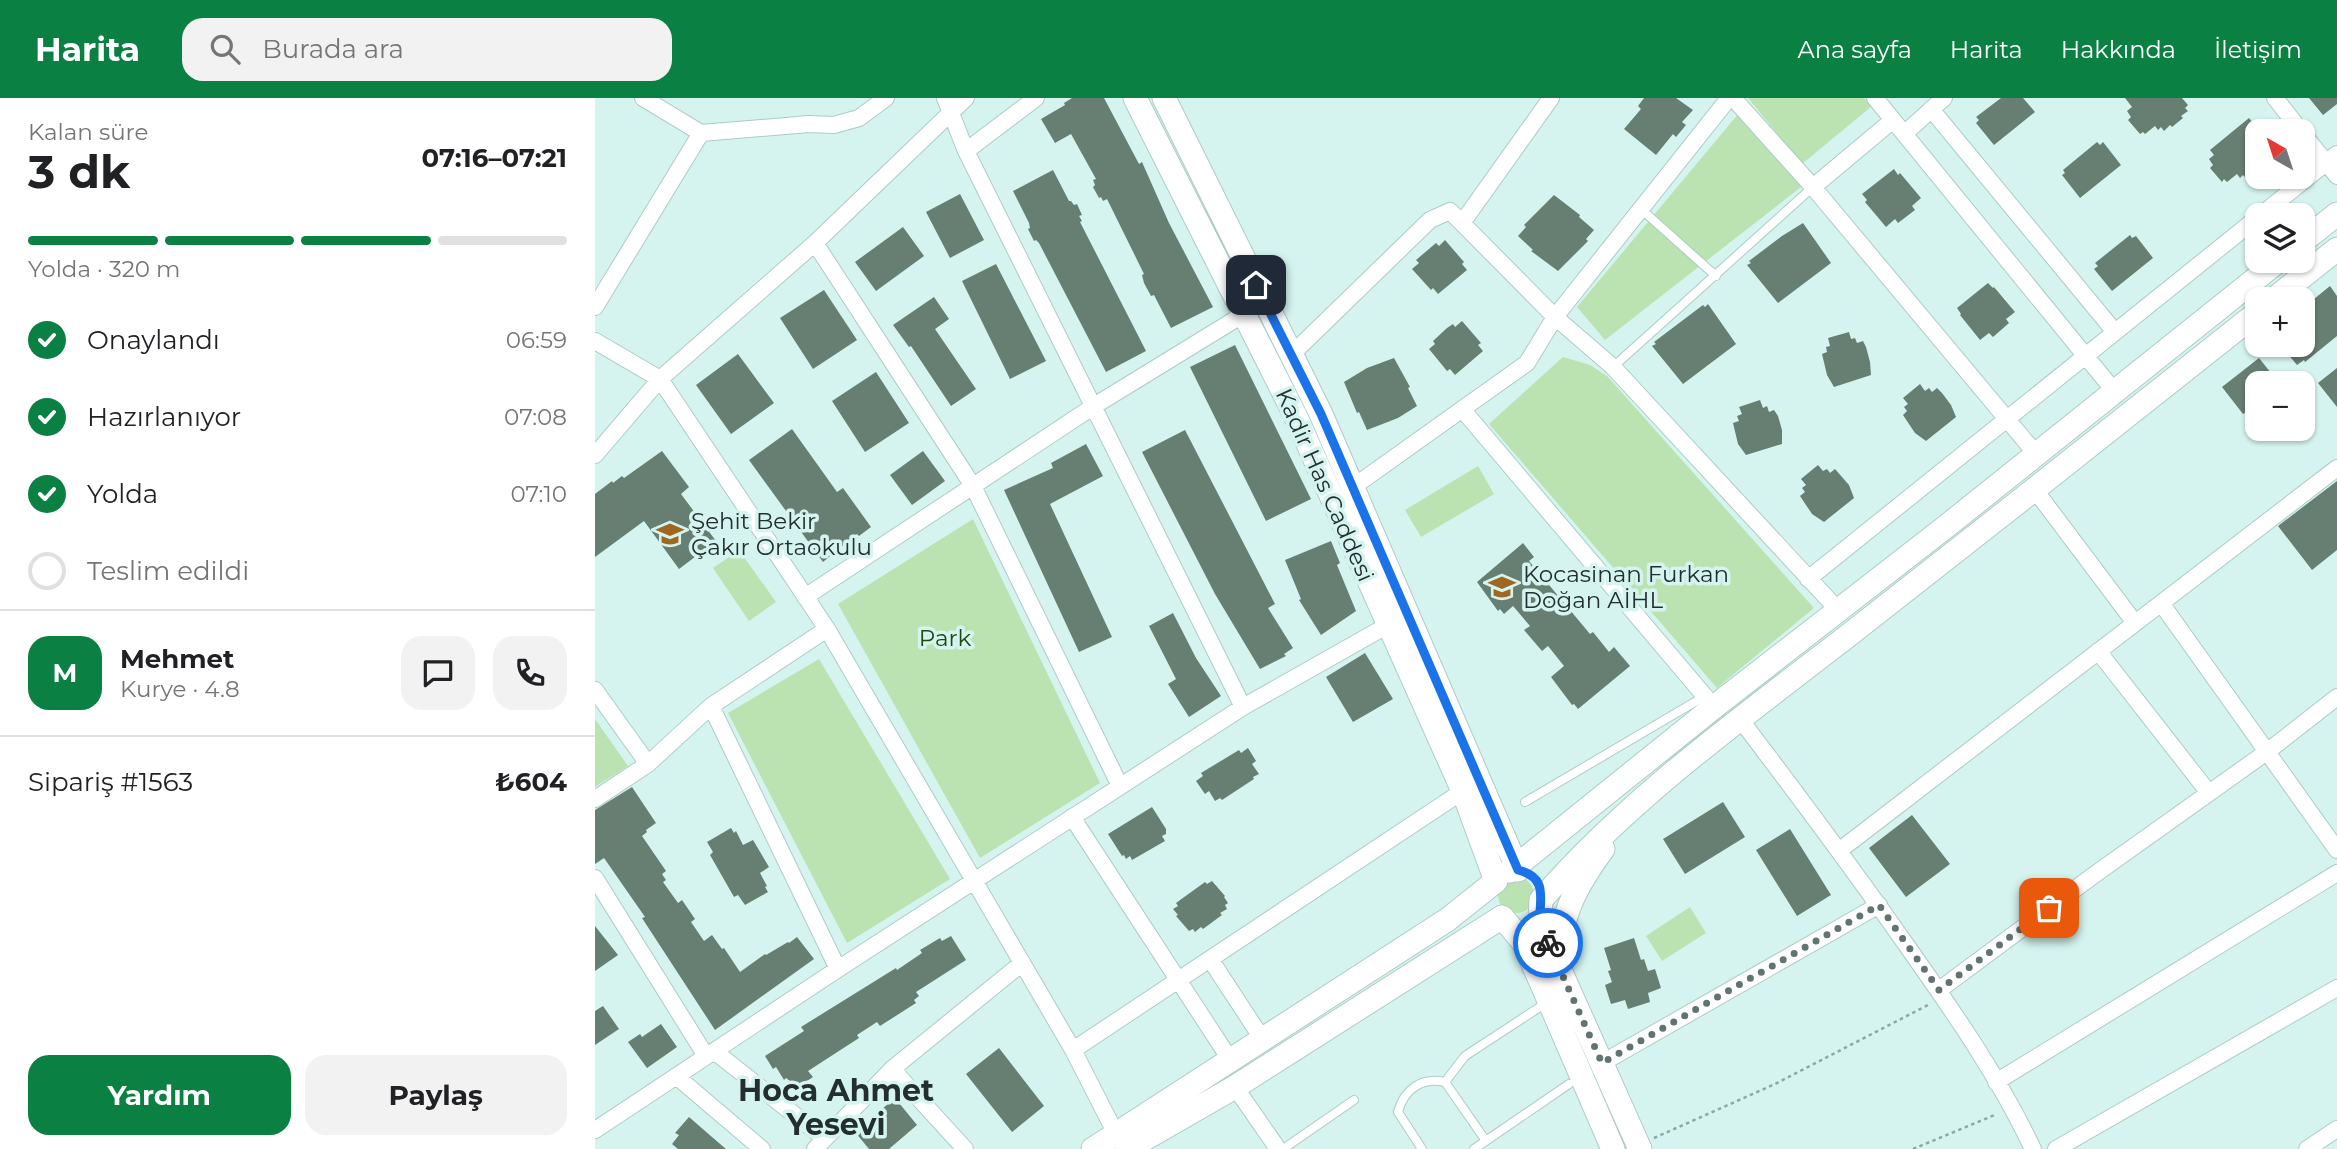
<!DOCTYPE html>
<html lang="tr">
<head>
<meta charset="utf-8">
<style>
	:root { --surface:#fff; --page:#f2f2f2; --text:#202124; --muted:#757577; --line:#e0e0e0; --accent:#0b8043 }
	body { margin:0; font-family:Montserrat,sans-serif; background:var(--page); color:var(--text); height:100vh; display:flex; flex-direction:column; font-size:26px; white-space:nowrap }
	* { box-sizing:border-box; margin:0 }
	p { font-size:23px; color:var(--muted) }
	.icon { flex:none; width:38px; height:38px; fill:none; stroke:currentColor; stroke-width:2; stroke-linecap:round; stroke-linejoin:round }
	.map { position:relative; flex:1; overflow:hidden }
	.sheet { display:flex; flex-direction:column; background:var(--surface); width:595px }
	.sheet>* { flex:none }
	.needle { width:46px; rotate:321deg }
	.tools { position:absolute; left:1650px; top:21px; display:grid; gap:14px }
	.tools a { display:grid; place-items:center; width:70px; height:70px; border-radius:14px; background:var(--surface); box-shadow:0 2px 5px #0004; font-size:35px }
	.pin { position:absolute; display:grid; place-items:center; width:60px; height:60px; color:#fff; margin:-30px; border-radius:14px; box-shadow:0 4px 10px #0006 }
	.courier { position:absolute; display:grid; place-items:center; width:70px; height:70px; margin:-35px; border:5px solid #1a73e8; border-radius:50%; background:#fff; color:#222; box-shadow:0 2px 9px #0007 }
	.headline em { font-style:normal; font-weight:700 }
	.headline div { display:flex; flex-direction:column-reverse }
	.headline { display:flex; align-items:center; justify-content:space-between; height:119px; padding:0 28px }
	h1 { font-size:46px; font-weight:700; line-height:52px }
	.bar { display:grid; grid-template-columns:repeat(4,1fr); gap:10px 7px; align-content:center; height:84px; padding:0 28px }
	.bar i { height:9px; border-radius:5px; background:var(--line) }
	.bar .on { background:var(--accent) }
	.bar p { grid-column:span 4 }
	.line { display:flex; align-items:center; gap:18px; padding:0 28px; border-top:2px solid var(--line) }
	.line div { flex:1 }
	.round { display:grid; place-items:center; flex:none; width:74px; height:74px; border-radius:21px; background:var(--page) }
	ol { padding:0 28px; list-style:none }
	li { display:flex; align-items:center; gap:21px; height:77px }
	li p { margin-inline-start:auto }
	li .icon { padding:7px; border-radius:50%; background:var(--accent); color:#fff; stroke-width:4 }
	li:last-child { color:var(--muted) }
	li i { width:38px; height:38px; border:4px solid var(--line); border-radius:50% }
	.button { display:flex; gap:14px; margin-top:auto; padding:14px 28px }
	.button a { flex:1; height:80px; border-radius:21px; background:var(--accent); color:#fff; font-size:28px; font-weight:700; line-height:80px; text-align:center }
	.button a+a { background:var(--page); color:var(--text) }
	header { display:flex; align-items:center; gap:42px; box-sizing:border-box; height:98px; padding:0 35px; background:var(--accent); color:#fff }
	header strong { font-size:33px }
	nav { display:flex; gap:38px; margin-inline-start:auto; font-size:24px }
	.search { width:490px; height:63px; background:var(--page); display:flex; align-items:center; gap:18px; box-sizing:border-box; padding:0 24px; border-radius:21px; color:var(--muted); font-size:26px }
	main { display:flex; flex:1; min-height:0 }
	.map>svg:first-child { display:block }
	.green { fill:#bae3b1 }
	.building { fill:#677e72 }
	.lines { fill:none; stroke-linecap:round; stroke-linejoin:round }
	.lane-casing { stroke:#adcbc7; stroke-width:10 }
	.street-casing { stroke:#adcbc7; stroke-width:18 }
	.secondary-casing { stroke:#adcbc7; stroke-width:25 }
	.path { stroke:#8fa6a4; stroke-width:2.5; stroke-dasharray:3.5 3.5; stroke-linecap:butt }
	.lane { stroke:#fff; stroke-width:8 }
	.street { stroke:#fff; stroke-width:16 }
	.secondary { stroke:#fff; stroke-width:23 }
	.done { stroke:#617472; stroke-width:7; stroke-dasharray:0 12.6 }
	.route { stroke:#1a73e8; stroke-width:9 }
	.labels { text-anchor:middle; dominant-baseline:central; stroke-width:7; stroke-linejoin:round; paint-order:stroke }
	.street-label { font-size:23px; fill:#232f2e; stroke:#d5f4f0 }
	.poi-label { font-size:23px; fill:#232f2e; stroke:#d5f4f0; text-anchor:start }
	.park-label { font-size:23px; fill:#1a4b0c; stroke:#d5f4f0 }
	.district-label { font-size:30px; font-weight:bold; fill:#232f2e; stroke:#d5f4f0 }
</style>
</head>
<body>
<header>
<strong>Harita</strong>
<div class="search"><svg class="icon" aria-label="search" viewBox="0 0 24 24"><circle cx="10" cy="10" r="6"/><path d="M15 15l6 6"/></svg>Burada ara</div>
<nav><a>Ana sayfa</a><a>Harita</a><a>Hakkında</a><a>İletişim</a></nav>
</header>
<main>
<section class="sheet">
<div class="headline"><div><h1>3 dk</h1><p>Kalan süre</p></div><em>07:16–07:21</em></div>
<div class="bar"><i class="on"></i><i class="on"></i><i class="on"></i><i></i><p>Yolda · 320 m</p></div>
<ol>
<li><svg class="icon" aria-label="check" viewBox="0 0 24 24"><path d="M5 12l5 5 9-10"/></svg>Onaylandı<p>06:59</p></li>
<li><svg class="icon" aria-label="check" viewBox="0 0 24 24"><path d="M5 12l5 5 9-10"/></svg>Hazırlanıyor<p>07:08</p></li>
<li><svg class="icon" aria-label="check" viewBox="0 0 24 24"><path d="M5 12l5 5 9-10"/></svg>Yolda<p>07:10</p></li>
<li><i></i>Teslim edildi</li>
</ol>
<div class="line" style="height:126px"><b class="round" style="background:var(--accent);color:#fff">M</b><div><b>Mehmet</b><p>Kurye · 4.8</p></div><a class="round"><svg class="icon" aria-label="chat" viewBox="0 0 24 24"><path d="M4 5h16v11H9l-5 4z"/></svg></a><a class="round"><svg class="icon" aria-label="phone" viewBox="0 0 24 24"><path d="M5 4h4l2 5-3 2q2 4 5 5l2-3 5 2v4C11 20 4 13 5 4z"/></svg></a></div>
<div class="line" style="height:91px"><div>Sipariş #1563</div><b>₺604</b></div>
<div class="button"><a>Yardım</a><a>Paylaş</a></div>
</section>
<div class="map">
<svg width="1742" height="1051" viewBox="0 0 1742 1051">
	<rect width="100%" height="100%" fill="#d5f4f0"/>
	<path class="green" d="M1153 0H1269L1277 8 1207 66Z
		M1144 15 1206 89 1010 242 982 209Z
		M968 259 995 267 1012 278 1219 510 1122 590 894 326Z
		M883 368 899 396 826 439 810 412Z
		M378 421 505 685 385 760 243 506Z
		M144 452 181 504 154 523 118 470Z
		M224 561 355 781 252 845 133 615Z
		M0 621 33 668 0 689Z
		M903 797a18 18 0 1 1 36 0a18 18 0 1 1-36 0Z
		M1095 809 1111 835 1067 863 1051 838Z"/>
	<path class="building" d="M477 0H509L544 66 547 64 574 125 618 209 576 230 559 197 556 198 549 185 547 177 549 176 512 101 508 103 506 99 504 100 498 89 500 87 498 82 501 81 476 36 460 45 446 21 470 7 469 5Z
		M1049 0H1081L1098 12 1087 24 1091 27 1081 39 1078 36 1061 57 1029 31 1046 11 1043 8Z
		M1406 0H1428L1440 14 1399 47 1381 25 1384 22 1381 19Z
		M1530 0H1587L1593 7 1590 10 1593 13 1586 18 1588 20 1577 29 1575 27 1569 33 1566 29 1563 32 1560 28 1550 36 1548 34 1545 36 1533 22 1536 19 1532 13 1537 9Z
		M1714 0H1742V6L1728 17Z
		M1654 20 1662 30V71L1651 80 1648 77 1645 80 1642 76 1632 84 1629 81 1627 84 1615 70 1618 67 1614 61 1619 57 1615 52Z
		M1502 44 1505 47 1508 44 1526 67 1485 100 1467 77 1470 75 1468 72Z
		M1299 71 1303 77 1305 75 1326 100 1317 108 1320 112 1303 125 1300 121 1291 129 1270 104 1272 102 1267 96Z
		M458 72 474 103H476L479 107 482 106 487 117 484 118 487 123 485 124 551 253 511 274 444 145 441 142 439 143 433 131 435 130 434 125 418 93Z
		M365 96 389 142 355 160 331 114Z
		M959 97 985 117 984 119 999 132 991 141 993 143 963 173 936 153 938 152 923 138 931 129 929 127Z
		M1208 125 1236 165 1183 205 1152 167 1156 165 1154 163 1187 138Z
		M308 129 329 158 281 193 260 164Z
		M1535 137 1537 140 1541 138 1558 160 1517 193 1499 171 1503 168 1500 165Z
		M850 142 869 164 867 166 872 172 843 196 838 190 836 192 817 171 824 165 821 162 841 145 844 148Z
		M401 166 451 263 415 281 367 183Z
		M1393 185 1398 190 1399 189 1420 214 1411 221 1414 225 1398 239 1394 235 1385 242 1365 217 1366 216 1362 210Z
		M1735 188 1742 198V238L1710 264 1709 262 1702 267 1685 247H1708V210Z
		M229 192 262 242 218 271 185 220Z
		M339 199 354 221 340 231 381 291 356 308 316 248 314 249 298 227Z
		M1113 206 1141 246 1088 286 1057 248 1061 246 1059 244 1108 207 1110 209Z
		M867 223 886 245 883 247 888 253 860 277 855 271 852 273 834 251 840 246 838 243 852 230 858 226 860 229Z
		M1254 234 1256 241 1260 240 1262 245 1268 243 1271 249 1275 264 1276 277 1239 289 1232 277 1227 256 1232 254 1231 249 1235 248 1233 240Z
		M640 247 716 401 671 423 595 269Z
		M143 256 179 305 136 336 101 287Z
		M799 260 815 289 813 290 822 308 803 320 772 332 764 314 762 315 749 284 772 270Z
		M1664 260 1684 285H1662V323L1654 312 1648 316 1627 289Z
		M1742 270V309L1723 285Z
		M281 274 314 325 270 354 237 303Z
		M1325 286 1330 293 1334 290 1337 294 1342 290 1347 295 1356 307 1361 319 1331 343 1320 335 1308 317 1312 313 1309 309 1313 306 1308 300Z
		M1165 302 1168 310 1172 308 1174 314 1179 312 1183 318 1187 332V346L1151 357 1143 346 1138 325 1144 323 1142 318 1147 316 1144 309Z
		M197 331 242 394 248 390 276 429 264 438 262 436 228 464 154 362Z
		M590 332 680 506 673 510 698 550 689 556 691 558 665 571 620 496 547 354Z
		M491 346 508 378 455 406 517 539 484 554 409 392 458 370 456 365Z
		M67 353 94 389 86 396 121 443 84 471 49 423 0 459V396L17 383 18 385 27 378 29 380Z
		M328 353 350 383 317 407 295 377Z
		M1223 367 1228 373 1232 371 1235 375 1240 371 1254 387 1259 400 1229 424 1217 416 1205 398 1210 394 1207 390 1211 387 1206 381Z
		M1742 383V452L1717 472 1683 428Z
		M736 443 745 465 742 467 761 513 726 537 704 502 706 501 690 462Z
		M928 445 939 459 934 463 995 536 998 534 1014 554 1019 549 1035 568 983 611 979 606 977 607 956 579 969 568 953 548 947 553 929 532 935 528 918 508 909 516 905 511 903 513 882 484Z
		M578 515 601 560 626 598 594 619 573 586 581 581 554 528Z
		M770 555 798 601 758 624 731 579Z
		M653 650 661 663 657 666 664 676 658 679 659 681 627 702 625 700 620 703 614 693 610 696 601 683 608 678 606 675 644 652 646 655Z
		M37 689 61 725 51 732 52 734 47 738 71 773 67 776 71 782 68 784 83 805 87 802 100 821 96 824 109 843 117 837 127 851 129 850 145 874 170 856 171 857 193 844 194 845 202 839 219 861 120 932 47 820 50 819 9 760 0 766V712Z
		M1128 704 1150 739 1090 776 1068 741Z
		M557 709 571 731V736L567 738 570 743 537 762 535 758 531 761 529 757 527 758 513 736Z
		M1317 717 1355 766 1311 799 1274 750Z
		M136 730 139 735 141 733 148 747 158 742 174 769 165 775 172 788 170 789 173 794 150 807 143 797 139 799 115 757 118 754 112 744Z
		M1195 731 1236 797 1202 818 1161 752Z
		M617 783 630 798 629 799 633 805 630 807 632 811 625 815 627 817 608 831 606 829 600 834 598 831 594 833 581 818 583 817 578 811 583 808 581 805 610 784 612 786Z
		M0 828 23 857 0 873Z
		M356 838 371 862 321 894 324 898 319 902 321 905 285 928 282 924 262 937 264 940 213 973 218 979 200 991 195 983 191 980 189 982 181 969 178 971 170 958 209 933 206 929 301 870 302 872 327 855 325 852 345 840 347 843Z
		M1039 840 1046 862 1049 861 1053 873 1060 871 1066 890 1053 895 1055 904 1033 911 1030 902 1016 906 1010 887 1017 884 1013 873 1016 872 1009 850Z
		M8 908 24 931 0 947V913Z
		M66 926 82 949 52 970 33 944 45 936 47 939Z
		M404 950 449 1008 417 1034 371 976Z
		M300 1000 322 1027 294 1051H274L260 1034Z
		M94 1019 117 1039 131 1051H83L77 1046 84 1037 80 1035Z"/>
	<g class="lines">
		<defs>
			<path id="lane" d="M1046 111 1121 178
				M1018 269 1218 89
				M930 704 1110 598
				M850 984 870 958 951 905
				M688 1051 759 1002
				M827 1051 803 1014C809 991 827 979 850 984L891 1043
				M879 1051 974 986"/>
			<path id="street" d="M48 0 106 35
				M350 0 371 53 648 609
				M1138 0 1218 89 1442 357
				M1280 0 1520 294
				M1680 0 1706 33
				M1336 11 1520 234
				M1309 36 1349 0
				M1708 36 1742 78
				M371 53 441 0
				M1218 89 1298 22
				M1666 117 1742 56
				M867 125 956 0
				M220 145 378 388 525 688
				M0 209 106 35 214 26 239 27 264 20 291 0
				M0 243 65 281 232 531 478 952 521 1036
				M696 257 835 122 855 113 960 219 1018 269 1244 513
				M867 311 1119 609
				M0 357 65 281 220 145 371 0
				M758 389 932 265 960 219 1134 0
				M1440 392 1540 525
				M1213 481 1662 120
				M210 499 499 308 649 216
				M1566 505 1742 752
				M1503 553 1614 695
				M0 592 53 666
				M116 608 243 871
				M1145 621C1202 696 1258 771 1312 848 1358 913 1404 979 1438 1051
				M0 701 53 666 116 608 232 531
				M477 719 636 963
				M1245 752 1742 370
				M0 780 111 958
				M615 861 668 942
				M1344 892 1499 777 1673 653 1742 599
				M478 952 868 693
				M119 953 229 1040
				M1007 965 1284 807
				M297 971 370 1051
				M81 978 167 1051
				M1401 984 1742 775
				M640 989 683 1051
				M0 1032 243 871 648 609 793 527
				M220 1051 297 971 426 866
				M1461 1051 1742 890
				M1712 1051 1742 1031"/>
			<path id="secondary" d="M569 0 726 316 923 772
				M1708 143 1742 116
				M1679 201 1742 151
				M915 773 1119 609 1353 427 1683 163
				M960 862C970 812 978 792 1008 751
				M498 1051 852 822 901 783 868 693 701 319 540 0
				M532 1051 640 989 907 819 929 845 1018 1051
				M1045 1051 948 834 945 823 946 802C1036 698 1151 617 1259 533 1394 428 1528 321 1662 215"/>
		</defs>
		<use href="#lane" class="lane-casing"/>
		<use href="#street" class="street-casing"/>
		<use href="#secondary" class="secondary-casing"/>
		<path class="path" d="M1059 1040 1180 986 1333 907
			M1318 1051 1402 1016"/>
		<use href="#lane" class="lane"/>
		<use href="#street" class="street"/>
		<use href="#secondary" class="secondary"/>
	</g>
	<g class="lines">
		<path class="done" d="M953 845 1007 965 1284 807 1344 892 1454 810"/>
		<path class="route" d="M661 187 726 316 923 772C954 780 944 800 945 823 945 831 950 838 953 845"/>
	</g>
	<defs>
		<symbol id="school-bare" viewBox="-9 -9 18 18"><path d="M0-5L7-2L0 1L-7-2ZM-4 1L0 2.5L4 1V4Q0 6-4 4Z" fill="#9e6821" stroke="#d5f4f0" stroke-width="2.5" paint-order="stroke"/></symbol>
	</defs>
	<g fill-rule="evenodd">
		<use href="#school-bare" x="56" y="417" width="38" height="38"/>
		<use href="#school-bare" x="888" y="470" width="38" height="38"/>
	</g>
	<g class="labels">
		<g class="street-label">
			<text transform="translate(730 387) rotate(66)">Kadir Has Caddesi</text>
		</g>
		<g class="poi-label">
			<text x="96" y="423">Şehit Bekir<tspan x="96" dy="26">Çakır Ortaokulu</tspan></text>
			<text x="928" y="476">Kocasinan Furkan<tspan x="928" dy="26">Doğan AİHL</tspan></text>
		</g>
		<g class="park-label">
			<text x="350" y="540">Park</text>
		</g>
		<g class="district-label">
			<text x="241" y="992">Hoca Ahmet<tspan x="241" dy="34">Yesevi</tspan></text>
		</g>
	</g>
</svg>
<div class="tools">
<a><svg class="needle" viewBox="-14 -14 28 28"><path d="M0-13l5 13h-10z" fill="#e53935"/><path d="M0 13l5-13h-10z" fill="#757577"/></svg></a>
<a><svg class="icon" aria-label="layers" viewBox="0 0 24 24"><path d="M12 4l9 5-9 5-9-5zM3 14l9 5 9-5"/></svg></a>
<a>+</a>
<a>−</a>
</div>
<div class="pin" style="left:1454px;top:810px;background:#ea580c"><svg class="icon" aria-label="bag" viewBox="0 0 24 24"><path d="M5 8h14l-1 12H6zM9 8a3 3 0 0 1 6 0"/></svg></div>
<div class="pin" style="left:661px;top:187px;background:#1f2937"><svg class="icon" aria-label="home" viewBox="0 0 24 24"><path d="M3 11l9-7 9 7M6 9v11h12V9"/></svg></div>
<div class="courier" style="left:953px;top:845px"><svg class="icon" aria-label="bike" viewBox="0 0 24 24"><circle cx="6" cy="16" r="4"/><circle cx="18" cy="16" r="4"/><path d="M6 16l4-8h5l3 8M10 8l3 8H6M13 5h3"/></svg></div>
</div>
</main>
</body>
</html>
